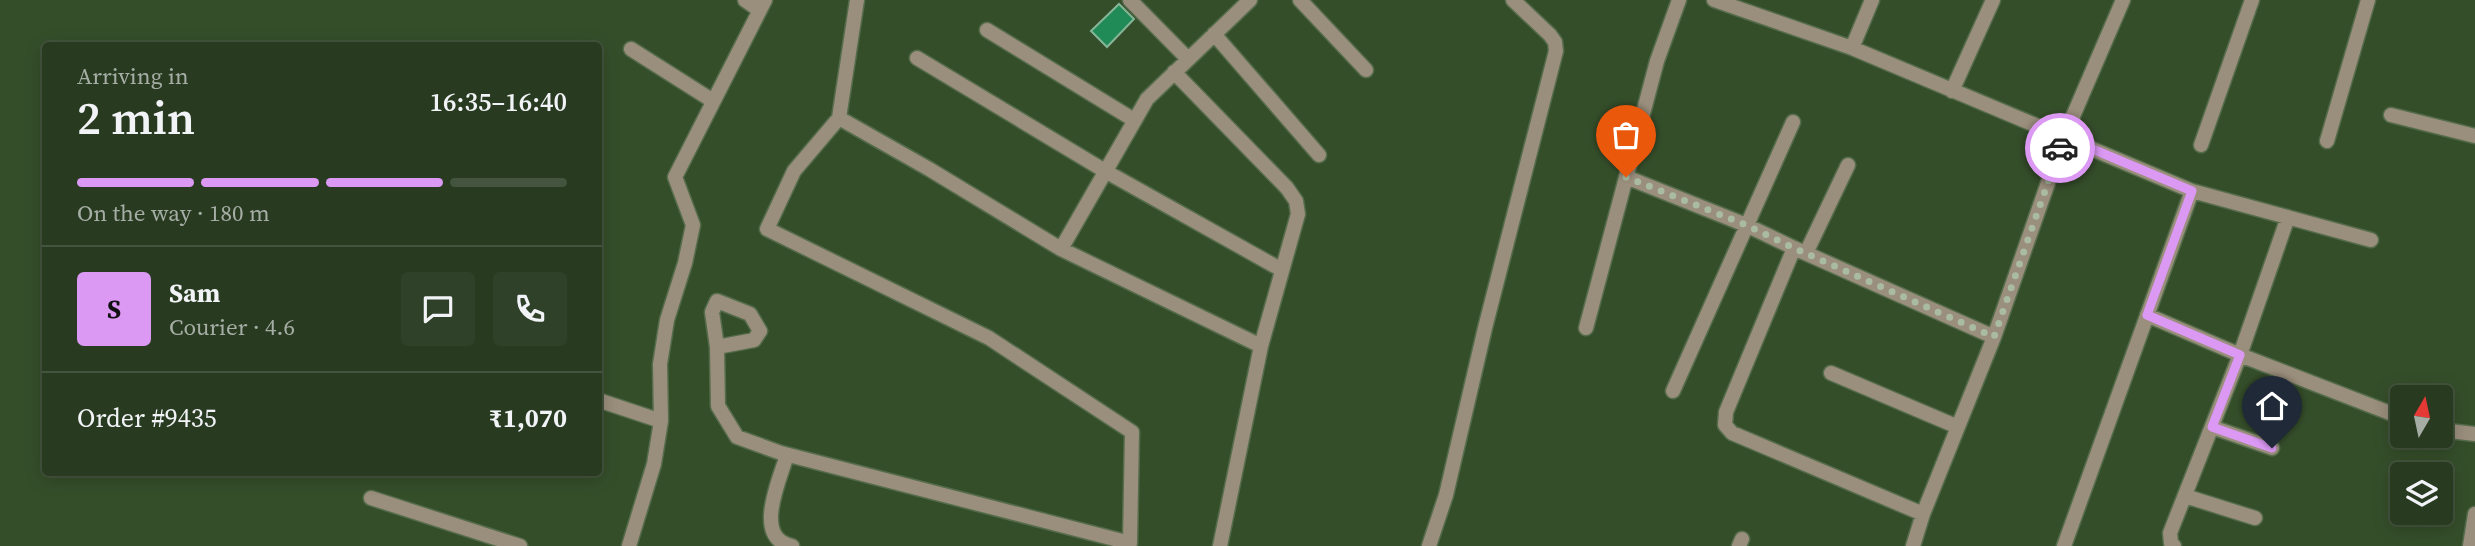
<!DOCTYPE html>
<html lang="en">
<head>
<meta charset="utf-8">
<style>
	:root { --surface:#283a20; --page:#304129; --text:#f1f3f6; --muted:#a5ada5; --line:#44543e; --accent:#dc99f4 }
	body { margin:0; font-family:"Source Serif 4",serif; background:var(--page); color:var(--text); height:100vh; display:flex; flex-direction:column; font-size:26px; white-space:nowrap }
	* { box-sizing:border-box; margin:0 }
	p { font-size:23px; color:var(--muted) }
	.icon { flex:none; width:38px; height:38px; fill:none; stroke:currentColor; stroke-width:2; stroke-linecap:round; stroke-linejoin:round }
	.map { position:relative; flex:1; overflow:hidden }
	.side { position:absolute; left:42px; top:42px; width:560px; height:434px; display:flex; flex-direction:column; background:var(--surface); border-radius:7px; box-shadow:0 4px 18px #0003,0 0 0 2px var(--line) }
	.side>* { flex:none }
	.needle { width:46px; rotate:9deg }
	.fabs { position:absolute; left:2390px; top:385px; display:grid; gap:14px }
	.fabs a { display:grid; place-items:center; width:63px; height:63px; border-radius:7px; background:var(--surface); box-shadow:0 4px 18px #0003,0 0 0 2px var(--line); font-size:35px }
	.pin { position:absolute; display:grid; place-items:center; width:60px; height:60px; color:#fff; margin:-72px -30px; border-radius:50% 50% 50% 0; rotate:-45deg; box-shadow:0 0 7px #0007 }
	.pin .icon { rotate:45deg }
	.courier { position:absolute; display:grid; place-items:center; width:70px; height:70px; margin:-35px; border:5px solid #dc99f4; border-radius:50%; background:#fff; color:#222; box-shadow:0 2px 9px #0007 }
	.overview em { font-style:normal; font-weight:600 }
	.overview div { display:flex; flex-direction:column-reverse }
	.overview { display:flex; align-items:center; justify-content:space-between; height:119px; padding:0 35px }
	h1 { font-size:46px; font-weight:600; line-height:52px }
	.bar { display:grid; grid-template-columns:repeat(4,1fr); gap:10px 7px; align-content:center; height:84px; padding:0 35px }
	.bar i { height:9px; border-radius:5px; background:var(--line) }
	.bar .active { background:var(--accent) }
	.bar p { grid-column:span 4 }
	.line { display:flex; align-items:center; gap:18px; padding:0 35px; border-top:2px solid var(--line) }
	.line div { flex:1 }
	.round { display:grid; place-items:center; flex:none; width:74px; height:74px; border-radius:7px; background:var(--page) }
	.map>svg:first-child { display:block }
	.building { fill:#208b57; stroke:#87b598; stroke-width:2 }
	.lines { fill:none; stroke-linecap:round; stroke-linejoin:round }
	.minor-casing { stroke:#556c4b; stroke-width:17 }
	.minor { stroke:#9a8e7c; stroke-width:14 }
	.done { stroke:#a9bba1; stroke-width:7; stroke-dasharray:0 12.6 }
	.route { stroke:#dc99f4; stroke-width:9 }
</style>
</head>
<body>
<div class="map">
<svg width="2475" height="546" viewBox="0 0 2475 546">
	<rect width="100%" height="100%" fill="#354e2a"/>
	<path class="building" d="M1119 4 1134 19 1107 47 1091 31Z"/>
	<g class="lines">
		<defs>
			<path id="minor" d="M745 0 759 10
				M1130 0 1188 59
				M1300 0 1366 70
				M1714 0 1852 48 2192 191 2371 240
				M987 30 1134 120
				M1214 34 1319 155
				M1852 48 1872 0
				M631 49 713 101
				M917 58 1105 171 1282 270
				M1174 72 1287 188 1296 201 1298 214 1261 346 1220 546
				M1952 91 1993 0
				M2391 115 2475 136
				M839 118 929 169 1061 249 1147 99 1250 0
				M2327 141 2368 0
				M2201 145 2252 0
				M1626 177 1746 225 1794 248 1994 337
				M1794 248 1726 412 1725 425 1732 433 1923 514
				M1061 249 1261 346
				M1806 253 1848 165
				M2147 315 2240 355 2403 418
				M1586 328 1657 61 1679 0
				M717 347 754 340 760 331 750 314 717 301 712 312 717 347 718 406 737 437 781 453 1130 543 1132 432 989 338 767 229 794 171 839 118 857 0
				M1831 373 1958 427
				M1673 391 1793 122
				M598 400 661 421
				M2212 427 2272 448
				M2441 430 2475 434
				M787 455C780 479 752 538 792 546
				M2185 496 2255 518
				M371 498 520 546
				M629 546 654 464 661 421 660 364 667 320 685 263 693 225 675 177 765 0
				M1429 546 1446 495 1485 328 1556 51 1555 42 1550 35 1513 0
				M1739 546 1742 539
				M1913 546 1923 514 1994 337 2064 137 2123 0
				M2064 546 2192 191
				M2174 546 2171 543 2170 533 2240 355 2288 217
				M2470 546 2475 514"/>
		</defs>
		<use href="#minor" class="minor-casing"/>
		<use href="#minor" class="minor"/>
	</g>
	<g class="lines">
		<path class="done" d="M1626 177 1746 225 1794 248 1994 337 2060 148"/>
		<path class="route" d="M2060 148 2064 137 2192 191 2147 315 2240 355 2212 427 2272 448"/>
	</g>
</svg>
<div class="fabs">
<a><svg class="needle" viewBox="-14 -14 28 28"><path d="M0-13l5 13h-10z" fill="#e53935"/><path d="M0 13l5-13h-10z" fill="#a5ada5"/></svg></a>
<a><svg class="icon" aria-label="layers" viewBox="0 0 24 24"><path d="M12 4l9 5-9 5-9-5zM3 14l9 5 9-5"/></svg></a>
</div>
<div class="pin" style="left:1626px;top:177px;background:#ea580c"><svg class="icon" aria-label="bag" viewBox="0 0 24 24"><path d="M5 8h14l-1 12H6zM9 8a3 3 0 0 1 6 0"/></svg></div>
<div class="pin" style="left:2272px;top:448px;background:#1f2937"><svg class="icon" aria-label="home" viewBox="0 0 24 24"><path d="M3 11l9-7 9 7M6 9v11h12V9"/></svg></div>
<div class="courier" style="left:2060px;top:148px"><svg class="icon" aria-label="car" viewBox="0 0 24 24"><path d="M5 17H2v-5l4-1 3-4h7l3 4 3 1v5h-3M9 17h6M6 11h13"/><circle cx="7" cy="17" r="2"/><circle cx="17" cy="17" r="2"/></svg></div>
<section class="side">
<div class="overview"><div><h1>2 min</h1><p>Arriving in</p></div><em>16:35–16:40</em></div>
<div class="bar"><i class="active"></i><i class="active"></i><i class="active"></i><i></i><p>On the way · 180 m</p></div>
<div class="line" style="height:126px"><b class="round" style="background:var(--accent);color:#111">S</b><div><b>Sam</b><p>Courier · 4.6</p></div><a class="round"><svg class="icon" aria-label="chat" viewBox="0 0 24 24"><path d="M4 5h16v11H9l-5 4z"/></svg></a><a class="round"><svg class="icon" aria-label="phone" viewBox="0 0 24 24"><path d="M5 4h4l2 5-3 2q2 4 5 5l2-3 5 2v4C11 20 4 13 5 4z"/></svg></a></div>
<div class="line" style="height:91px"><div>Order #9435</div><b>₹1,070</b></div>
</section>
</div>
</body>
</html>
